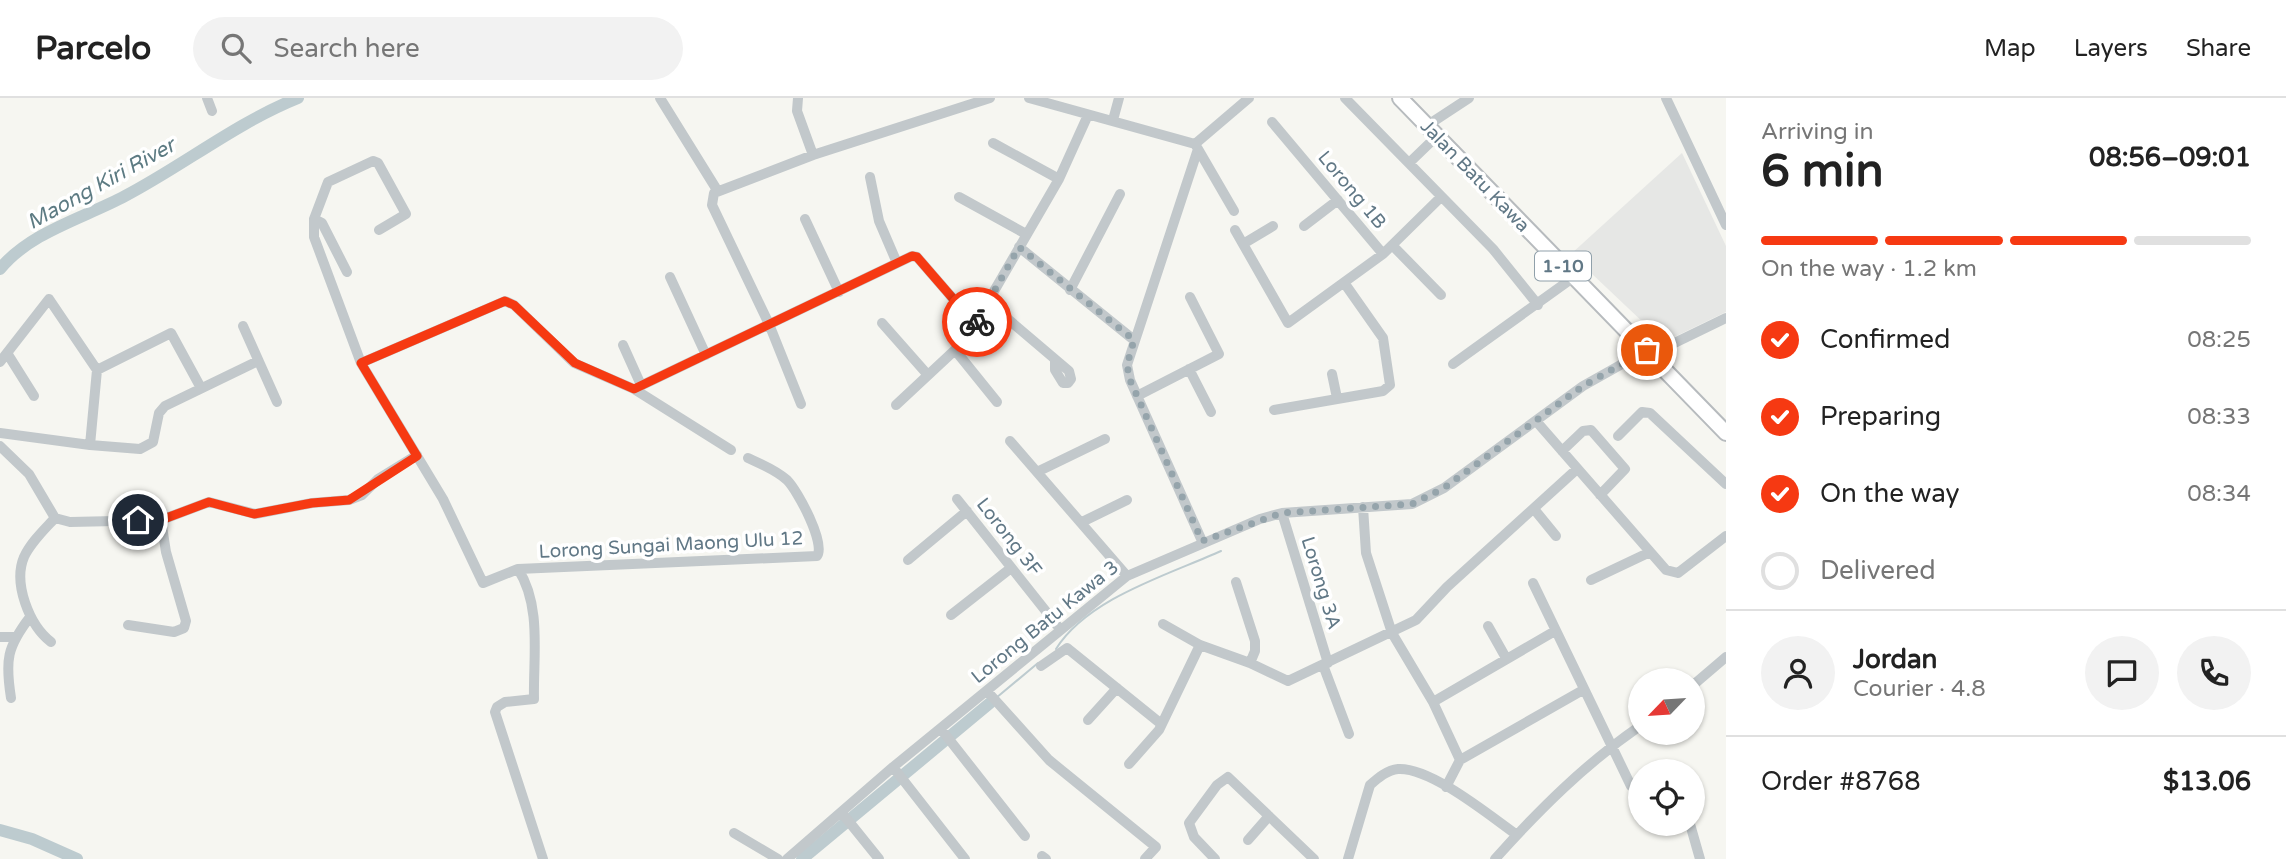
<!DOCTYPE html>
<html lang="en">
<head>
<meta charset="utf-8">
<style>
	:root { --surface:#fff; --page:#f2f2f2; --text:#222; --muted:#767676; --line:#e0e0e0; --accent:#f63912 }
	body { margin:0; font-family:"Varela Round",sans-serif; background:var(--page); color:var(--text); height:100vh; display:flex; flex-direction:column; font-size:26px; white-space:nowrap }
	* { box-sizing:border-box; margin:0 }
	p { font-size:23px; color:var(--muted) }
	.icon { flex:none; width:38px; height:38px; fill:none; stroke:currentColor; stroke-width:2; stroke-linecap:round; stroke-linejoin:round }
	.map { position:relative; flex:1; overflow:hidden }
	.drawer { display:flex; flex-direction:column; background:var(--surface); width:560px }
	.drawer>* { flex:none }
	.needle { width:46px; rotate:245deg }
	.tools { position:absolute; left:1628px; top:570px; display:grid; gap:14px }
	.tools a { display:grid; place-items:center; width:77px; height:77px; border-radius:50%; background:var(--surface); box-shadow:0 2px 5px #0004; font-size:35px }
	.pin { position:absolute; display:grid; place-items:center; width:60px; height:60px; color:#fff; margin:-30px; border:4px solid #fff; border-radius:50%; box-shadow:0 2px 7px #0007 }
	.courier { position:absolute; display:grid; place-items:center; width:70px; height:70px; margin:-35px; border:5px solid #f63912; border-radius:50%; background:#fff; color:#222; box-shadow:0 2px 9px #0007 }
	.overview em { font-style:normal; font-weight:700 }
	.overview div { display:flex; flex-direction:column-reverse }
	.overview { display:flex; align-items:center; justify-content:space-between; height:119px; padding:0 35px }
	h1 { font-size:46px; font-weight:700; line-height:52px }
	.bar { display:grid; grid-template-columns:repeat(4,1fr); gap:10px 7px; align-content:center; height:84px; padding:0 35px }
	.bar i { height:9px; border-radius:5px; background:var(--line) }
	.bar .selected { background:var(--accent) }
	.bar p { grid-column:span 4 }
	.line { display:flex; align-items:center; gap:18px; padding:0 35px; border-top:2px solid var(--line) }
	.line div { flex:1 }
	.round { display:grid; place-items:center; flex:none; width:74px; height:74px; border-radius:37px; background:var(--page) }
	ol { padding:0 35px; list-style:none }
	li { display:flex; align-items:center; gap:21px; height:77px }
	li p { margin-inline-start:auto }
	li .icon { padding:7px; border-radius:50%; background:var(--accent); color:#fff; stroke-width:4 }
	li:last-child { color:var(--muted) }
	li i { width:38px; height:38px; border:4px solid var(--line); border-radius:50% }
	header { display:flex; align-items:center; gap:42px; box-sizing:border-box; height:98px; padding:0 35px; background:var(--surface); border-bottom:2px solid var(--line) }
	header strong { font-size:33px }
	nav { display:flex; gap:38px; margin-inline-start:auto; font-size:24px }
	.search { width:490px; height:63px; background:var(--page); display:flex; align-items:center; gap:18px; box-sizing:border-box; padding:0 24px; border-radius:38px; color:var(--muted); font-size:26px }
	main { display:flex; flex:1; min-height:0 }
	.map>svg:first-child { display:block }
	.built { fill:#e6e7e5 }
	.lines { fill:none; stroke-linecap:round; stroke-linejoin:round }
	.stream { stroke:#bdcbcf; stroke-width:2 }
	.river { stroke:#bdcbcf; stroke-width:12 }
	.highway-casing { stroke:#b7bbbe; stroke-width:18 }
	.minor { stroke:#c2c8cb; stroke-width:10 }
	.highway { stroke:#fff; stroke-width:14 }
	.done { stroke:#95a4ab; stroke-width:7; stroke-dasharray:0 12.6 }
	.route { stroke:#f63912; stroke-width:9 }
	.labels { text-anchor:middle; dominant-baseline:central; stroke-width:7; stroke-linejoin:round; paint-order:stroke }
	.shield { fill:#fff; stroke:#90a0aa; stroke-width:2 }
	.shield-label { font-size:18px; font-weight:bold; fill:#617886 }
	.street-label { font-size:19px; fill:#617886; stroke:#fff }
	.water-label { font-size:21px; font-style:italic; fill:#5d7b83; stroke:#fff }
</style>
</head>
<body>
<header>
<strong>Parcelo</strong>
<div class="search"><svg class="icon" aria-label="search" viewBox="0 0 24 24"><circle cx="10" cy="10" r="6"/><path d="M15 15l6 6"/></svg>Search here</div>
<nav><a>Map</a><a>Layers</a><a>Share</a></nav>
</header>
<main>
<div class="map">
<svg width="1726" height="761" viewBox="0 0 1726 761">
	<rect width="100%" height="100%" fill="#f6f6f1"/>
	<path class="built" d="M1682 55 1726 148V214L1664 244 1571 156Z"/>
	<g class="lines">
		<path class="stream" d="M1056 551C1088 500 1168 477 1221 453
			M996 600 1038 565"/>
		<path class="river" d="M0 171C30 134 84 120 125 98 184 67 236 25 298 0
			M0 732 32 741 77 761
			M802 761 990 605"/>
		<defs>
			<path id="highway" d="M1400 0 1726 335"/>
		</defs>
		<use href="#highway" class="highway-casing"/>
		<path class="minor" d="M207 0 212 13
			M660 0 717 92
			M798 0 797 13 813 57
			M1029 0 1195 46
			M1345 0 1493 151 1538 207
			M1666 0 1726 127
			M1113 22 1119 0
			M1434 23 1469 0
			M1272 24 1383 156
			M993 45 1059 81
			M1198 51 1234 113
			M1409 65 1437 38
			M870 79 879 123 897 165
			M959 99 1026 136
			M314 121 322 125 347 174
			M805 121 839 194
			M1304 128 1338 102
			M379 132 406 116 378 65 373 63 328 84 314 121V139L361 265 443 401 483 485 518 471 817 458C826 446 798 393 787 382 776 372 761 366 748 360
			M1235 132 1288 225 1383 156 1441 99
			M1243 146 1273 128
			M1393 148 1441 197
			M1019 149 1134 242
			M670 179 706 257
			M1070 192 1120 96
			M989 205 1069 273 1071 281 1068 285H1063L1055 272V263
			M882 225 927 276
			M243 228 277 304
			M623 247 641 287
			M955 252 997 304
			M1660 252 1726 220
			M7 255 34 298
			M0 264 49 201 97 272 90 347 140 351 153 344 159 315 165 308 258 263
			M361 265 505 203 514 207 574 265 634 291 731 352
			M1453 266 1574 179
			M1189 271 1211 314
			M97 272 171 235 201 290
			M1332 276 1337 300
			M634 291 912 158 917 159 975 226
			M1137 298 1219 256 1190 199
			M801 306 769 226 712 107 714 95 813 57 990 0
			M896 307 955 252 975 226 1059 81 1088 17
			M1274 312 1383 293 1390 287 1383 240 1345 186
			M1536 323 1666 472 1678 475 1726 438
			M0 335 90 347
			M1618 338 1642 314 1650 315 1726 386
			M1010 343 1127 478
			M0 348 29 376 55 420 70 424 161 422 209 404 255 416 312 405 349 402 362 397 378 381 417 357
			M1562 353 1583 333 1591 332 1625 371 1600 397
			M1039 373 1105 341
			M957 401 1060 531
			M1363 409 1366 455 1392 535 1433 604 1460 662 1446 689
			M1534 411 1556 438
			M1282 415 1328 565
			M1082 424 1127 402
			M1202 443 1130 282 1127 267 1198 51 1195 46 1249 0
			M908 462 967 413
			M518 471C542 508 533 559 534 601L505 604 497 609 495 614 543 761
			M1591 482 1648 455
			M1236 484 1255 543V553L1250 565
			M1533 485 1631 688
			M951 517 1011 470
			M1163 526 1200 547 1250 565 1288 583 1416 522 1447 489 1577 371
			M128 527 174 534 184 530 186 523 166 454 161 422
			M1488 528 1506 560
			M0 539H15
			M51 544C29 527 13 485 24 459 31 444 44 432 55 420
			M1323 567 1349 636
			M1041 568 1067 550 1160 625
			M1692 588 1726 559
			M987 593 1049 662 1156 749 1145 761
			M11 600C5 562 7 549 30 519
			M1433 604 1555 533
			M1088 622 1117 590
			M941 631 1025 738
			M1460 662 1583 592
			M1129 666 1159 632 1200 547
			M893 669 965 761
			M842 715 879 761
			M1690 726 1700 761
			M734 735 778 761
			M1248 742 1269 718
			M1042 758 1046 761
			M787 761 893 669 1127 478 1260 421 1282 415 1412 406 1444 390 1583 288 1647 252
			M1215 761 1194 739 1189 725 1217 687 1228 679 1314 761
			M1348 761 1370 687C1378 680 1387 672 1398 671 1431 669 1490 718 1517 737
			M1495 761C1539 712 1585 666 1640 628"/>
		<use href="#highway" class="highway"/>
	</g>
	<g class="lines">
		<path class="done" d="M977 224 1019 149 1134 242 1127 267 1130 282 1202 443 1282 415 1412 406 1444 390 1583 288 1647 252"/>
		<path class="route" d="M138 422H161L209 404 254 416 312 405 349 402 417 358 361 265 505 203 514 207 575 265 634 291 912 158 917 159 975 226 977 224"/>
	</g>
	<g class="labels">
		<rect class="shield" x="1535" y="153.5" width="56" height="29" rx="5"/>
		<g class="shield-label">
			<text x="1563" y="168">1-10</text>
		</g>
		<g class="street-label">
			<text transform="translate(1475 78) rotate(46)">Jalan Batu Kawa</text>
			<text transform="translate(1352 92) rotate(50)">Lorong 1B</text>
			<text transform="translate(1009 439) rotate(52)">Lorong 3F</text>
			<text transform="translate(671 447) rotate(-3)">Lorong Sungai Maong Ulu 12</text>
			<text transform="translate(1321 485) rotate(73)">Lorong 3A</text>
			<text transform="translate(1045 524) rotate(-39)">Lorong Batu Kawa 3</text>
		</g>
		<g class="water-label">
			<text transform="translate(101 86) rotate(-29)">Maong Kiri River</text>
		</g>
	</g>
</svg>
<div class="tools">
<a><svg class="needle" viewBox="-14 -14 28 28"><path d="M0-13l5 13h-10z" fill="#e53935"/><path d="M0 13l5-13h-10z" fill="#767676"/></svg></a>
<a><svg class="icon" aria-label="locate" viewBox="0 0 24 24"><circle cx="12" cy="12" r="6"/><path d="M12 2v4M12 18v4M2 12h4M18 12h4"/></svg></a>
</div>
<div class="pin" style="left:1647px;top:252px;background:#ea580c"><svg class="icon" aria-label="bag" viewBox="0 0 24 24"><path d="M5 8h14l-1 12H6zM9 8a3 3 0 0 1 6 0"/></svg></div>
<div class="pin" style="left:138px;top:422px;background:#1f2937"><svg class="icon" aria-label="home" viewBox="0 0 24 24"><path d="M3 11l9-7 9 7M6 9v11h12V9"/></svg></div>
<div class="courier" style="left:977px;top:224px"><svg class="icon" aria-label="bike" viewBox="0 0 24 24"><circle cx="6" cy="16" r="4"/><circle cx="18" cy="16" r="4"/><path d="M6 16l4-8h5l3 8M10 8l3 8H6M13 5h3"/></svg></div>
</div>
<section class="drawer">
<div class="overview"><div><h1>6 min</h1><p>Arriving in</p></div><em>08:56–09:01</em></div>
<div class="bar"><i class="selected"></i><i class="selected"></i><i class="selected"></i><i></i><p>On the way · 1.2 km</p></div>
<ol>
<li><svg class="icon" aria-label="check" viewBox="0 0 24 24"><path d="M5 12l5 5 9-10"/></svg>Confirmed<p>08:25</p></li>
<li><svg class="icon" aria-label="check" viewBox="0 0 24 24"><path d="M5 12l5 5 9-10"/></svg>Preparing<p>08:33</p></li>
<li><svg class="icon" aria-label="check" viewBox="0 0 24 24"><path d="M5 12l5 5 9-10"/></svg>On the way<p>08:34</p></li>
<li><i></i>Delivered</li>
</ol>
<div class="line" style="height:126px"><a class="round"><svg class="icon" aria-label="person" viewBox="0 0 24 24"><circle cx="12" cy="8" r="4"/><path d="M4 21q1-7 8-7t8 7"/></svg></a><div><b>Jordan</b><p>Courier · 4.8</p></div><a class="round"><svg class="icon" aria-label="chat" viewBox="0 0 24 24"><path d="M4 5h16v11H9l-5 4z"/></svg></a><a class="round"><svg class="icon" aria-label="phone" viewBox="0 0 24 24"><path d="M5 4h4l2 5-3 2q2 4 5 5l2-3 5 2v4C11 20 4 13 5 4z"/></svg></a></div>
<div class="line" style="height:91px"><div>Order #8768</div><b>$13.06</b></div>
</section>
</main>
</body>
</html>
